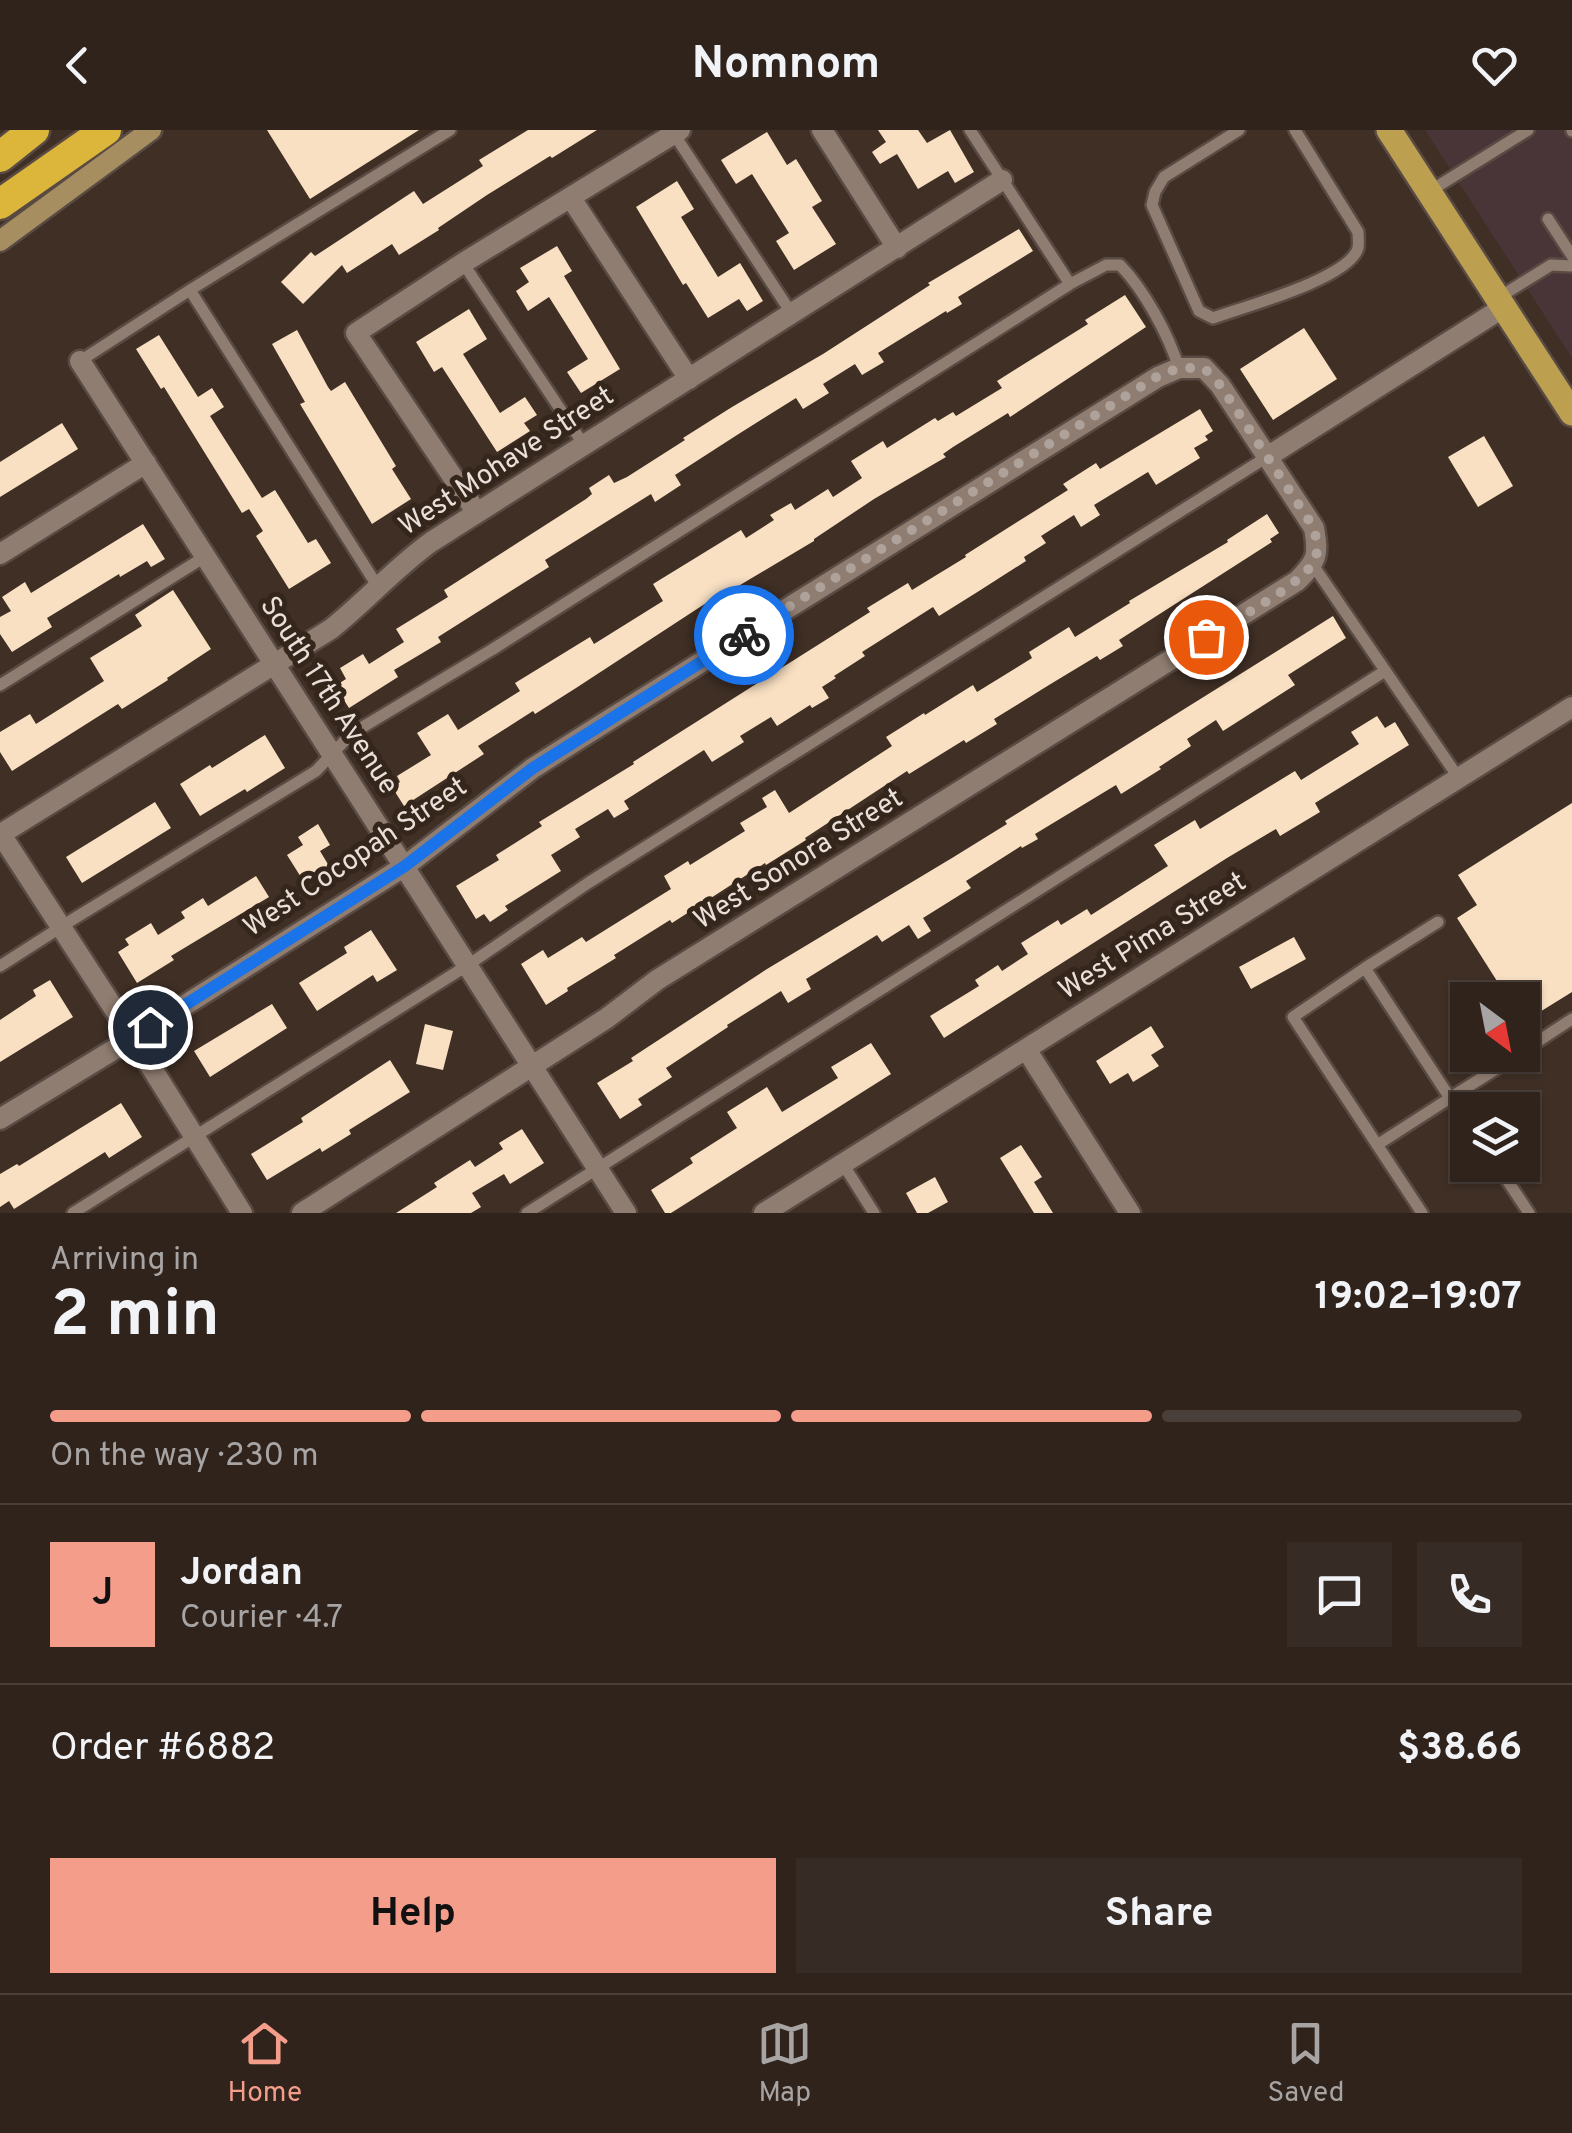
<!DOCTYPE html>
<html lang="en">
<head>
<meta charset="utf-8">
<style>
	:root { --surface:#2f231c; --page:#372b25; --text:#f1f3f6; --muted:#a7a4a3; --line:#4a403b; --accent:#f49d8b }
	body { margin:0; font-family:Overpass,sans-serif; background:var(--page); color:var(--text); height:100vh; display:flex; flex-direction:column; font-size:38px; white-space:nowrap }
	* { box-sizing:border-box; margin:0 }
	p { font-size:32px; color:var(--muted) }
	.icon { flex:none; width:55px; height:55px; fill:none; stroke:currentColor; stroke-width:2; stroke-linecap:round; stroke-linejoin:round }
	.map { position:relative; height:1083px; overflow:hidden }
	.side { display:flex; flex-direction:column; background:var(--surface); flex:1 }
	.side>* { flex:none }
	.needle { width:65px; rotate:148deg }
	.tools { position:absolute; left:1450px; top:852px; display:grid; gap:20px }
	.tools a { display:grid; place-items:center; width:90px; height:90px; border-radius:0px; background:var(--surface); box-shadow:0 2px 8px #0004,0 0 0 2px var(--line); font-size:50px }
	.pin { position:absolute; display:grid; place-items:center; width:85px; height:85px; color:#fff; margin:-42px; border:5px solid #fff; border-radius:50%; box-shadow:0 2px 10px #0007 }
	.courier { position:absolute; display:grid; place-items:center; width:100px; height:100px; margin:-50px; border:8px solid #1a73e8; border-radius:50%; background:#fff; color:#222; box-shadow:0 2px 12px #0007 }
	.summary em { font-style:normal; font-weight:700 }
	.summary div { display:flex; flex-direction:column-reverse }
	.summary { display:flex; align-items:center; justify-content:space-between; height:170px; padding:0 50px }
	h1 { font-size:65px; font-weight:700; line-height:75px }
	.bar { display:grid; grid-template-columns:repeat(4,1fr); gap:15px 10px; align-content:center; height:120px; padding:0 50px }
	.bar i { height:12px; border-radius:8px; background:var(--line) }
	.bar .active { background:var(--accent) }
	.bar p { grid-column:span 4 }
	.line { display:flex; align-items:center; gap:25px; padding:0 50px; border-top:2px solid var(--line) }
	.line div { flex:1 }
	.round { display:grid; place-items:center; flex:none; width:105px; height:105px; border-radius:0px; background:var(--page) }
	.primary-button { display:flex; gap:20px; margin-top:auto; padding:20px 50px }
	.primary-button a { flex:1; height:115px; border-radius:0px; background:var(--accent); color:#111; font-size:40px; font-weight:700; line-height:115px; text-align:center }
	.primary-button a+a { background:var(--page); color:var(--text) }
	header { display:flex; justify-content:space-between; align-items:center; height:130px; padding:0 50px; background:var(--surface); font-size:45px; font-weight:700 }
	.tab-bar { display:flex; justify-content:space-around; align-items:center; height:140px; border-top:2px solid var(--line); background:var(--surface); font-size:28px; color:var(--muted) }
	.tab-bar a { display:grid; justify-items:center; gap:5px }
	.tab-bar .active { color:var(--accent) }
	.map>svg:first-child { display:block }
	.commercial { fill:#493537 }
	.building { fill:#f9e0c3 }
	.lines { fill:none; stroke-linecap:round; stroke-linejoin:round }
	.lane-casing { stroke:#594b43; stroke-width:16 }
	.street-casing { stroke:#594b43; stroke-width:25 }
	.secondary-casing { stroke:#594b43; stroke-width:25 }
	.primary-casing { stroke:#594b43; stroke-width:30 }
	.highway-casing { stroke:#594b43; stroke-width:35 }
	.lane { stroke:#907d71; stroke-width:11 }
	.street { stroke:#907d71; stroke-width:20 }
	.secondary { stroke:#a68e60; stroke-width:20 }
	.primary { stroke:#bd9f50; stroke-width:25 }
	.highway { stroke:#dbb63a; stroke-width:30 }
	.done { stroke:#aea29a; stroke-width:10; stroke-dasharray:0 18 }
	.route { stroke:#1a73e8; stroke-width:12 }
	.labels { text-anchor:middle; dominant-baseline:central; stroke-width:10; stroke-linejoin:round; paint-order:stroke }
	.street-label { font-size:28px; fill:#eae0d9; stroke:#35261c }
</style>
</head>
<body>
<header><svg class="icon" aria-label="back" viewBox="0 0 24 24"><path d="M15 5l-7 7 7 7"/></svg>Nomnom<svg class="icon" aria-label="heart" viewBox="0 0 24 24"><path d="M12 20l-8-8c-3-5 5-10 8-4 3-6 11-1 8 4z"/></svg></header>
<div class="map">
<svg width="1572" height="1083" viewBox="0 0 1572 1083">
	<rect width="100%" height="100%" fill="#3f2f25"/>
	<path class="commercial" d="M1425 0H1572V228Z"/>
	<path class="building" d="M267 0H419L310 69Z
		M528 0H597L552 28 550 26 487 65 438 98 439 100 399 125 392 114 347 143 342 135 303 174 281 152 311 122 315 126 414 61 423 74 483 36 479 30Z
		M878 0H918L927 13 950 0 974 42 955 53 948 41 918 59 897 24 880 34 872 22 886 12Z
		M767 2 787 35 796 29 822 71 812 77 836 114 794 140 776 111 789 103 752 44 736 54 721 30Z
		M677 51 694 79 681 87 718 147 740 133 763 171 747 181 739 169 708 188 686 153 683 155 636 77Z
		M1019 99 1033 121 958 167 962 174 947 183 946 181 878 223 884 232 862 245 855 234 823 254 829 263 803 279 796 268 737 305 675 345 681 355 655 372 651 364 545 430 549 437 438 507 441 512 394 540 398 547 349 578 335 556 346 549 340 538 363 524 369 534 404 512 396 499 448 467 444 460 586 369 592 364 589 358 609 345 614 353 627 347 685 310 683 308 732 277 823 224 930 155 928 153Z
		M557 116 572 141 564 146 620 239 581 263 567 242 588 229 549 167 528 181 516 161 529 152 520 138Z
		M1125 165 1146 197 1010 287 1008 283 953 317 943 324 946 327 874 369 814 409V411L725 464 723 462 576 558 535 584 533 581 478 616 484 624 404 676 392 657 400 652 397 646 431 625 417 603 448 584 458 600 520 561 515 553 590 507 594 514 663 471 653 454 741 400 746 408 774 390 770 385 791 373 795 380 828 359 833 367 862 348 851 331 883 311 887 318 935 288 938 291 953 282 956 286 1002 258 997 251 1088 194 1085 190Z
		M469 179 487 209 463 224 500 283 525 267 537 285 524 293 530 301 497 322 442 237 434 242 416 212Z
		M1304 198 1337 249 1273 290 1240 239Z
		M297 200 328 257 331 261 345 252 396 336 392 339 411 369 372 394 300 274 305 272 272 214Z
		M159 205 198 267 212 258 224 277 210 286 262 368 275 360 308 413 316 409 331 433 289 459 256 406 263 401 249 379 242 383 164 257 161 259 136 219Z
		M1200 279 1213 301 1205 306 1208 310 1194 318 1200 328 1156 355 1148 342 1094 375 1100 385 1081 397 1074 385 1041 406 1046 413 1024 427 1026 431 979 461 939 486 933 477 862 522 865 526 834 546 836 548 822 557 829 568 812 578 810 575 777 596 771 587 740 606 744 612 712 632 704 620 624 671 629 679 614 688 608 679 575 699 580 707 551 725 561 741 505 776 508 780 490 792 484 784 476 789 456 756 499 730 496 725 542 696 539 692 634 634 633 632 870 482 867 478 908 453 912 460 966 427 965 425 1068 360 1063 354 1096 333 1100 339Z
		M62 293 78 319 0 367V332Z
		M1484 306 1513 356 1478 377 1448 327Z
		M1267 384 1279 403 1270 409 1272 412 1119 510 1123 516 1100 530 1097 526 1049 555 994 589 997 594 966 613 964 610 909 644 907 641 805 708 806 710 766 735 765 733 672 793 670 790 614 825 616 828 567 858 568 861 546 875 521 834 543 820 548 828 582 807 586 812 671 759 664 746 688 731 690 735 745 701 740 693 767 677 762 668 775 660 789 683 892 616 886 607 924 583 925 585 973 555 977 562 1032 528 1029 522 1069 497 1075 507 1130 473 1129 471 1228 412 1227 410Z
		M143 394 165 429 151 437 147 431 120 447 119 444 47 488 52 497 12 522 0 504V487L11 481 2 467 25 452 31 463Z
		M173 460 211 519 167 548 168 550 122 579 118 574 12 641 0 622V602L30 584 36 594 104 551 90 528 142 496 135 485Z
		M1333 486 1346 508 1288 545 1295 555 1223 601 1216 590 1187 609 1191 616 1159 637 1161 639 1121 664 1116 655 1035 704 1038 709 1022 718 1021 716 966 751 971 758 923 788 931 801 918 809 909 795 882 812 877 805 806 849 811 859 788 873 781 861 727 895 728 897 666 938 672 947 638 969 642 975 620 989 597 953 633 931 631 928 767 839 952 728 1007 694 1005 691Z
		M1377 586 1385 598 1395 592 1409 615 1315 673 1320 682 1280 706 1276 699 1227 728 944 908 930 886 979 856 975 850 998 835 1002 841 1028 824 1021 813 1058 790 1061 795 1087 779 1091 785 1121 766 1168 736 1154 715 1195 690 1200 699 1295 641 1301 650 1359 614 1351 602Z
		M265 605 285 638 247 662 245 659 200 686 180 654 210 635 212 638Z
		M155 672 171 698 82 753 66 727Z
		M1572 673V862L1522 893V870H1509L1457 788 1477 775 1458 745Z
		M318 694 330 715 320 721 329 736 304 752 287 725 303 715 298 707Z
		M256 746 269 767 171 826 174 830 137 853 118 822 129 815 125 809 151 793 158 805 185 788 181 782 203 768 208 776Z
		M371 800 397 840 377 852 373 845 317 881 299 853 347 823 344 817Z
		M1294 807 1306 829 1251 859 1239 837Z
		M50 850 73 887 0 932V890L36 866 33 860Z
		M272 874 287 898 210 947 194 921Z
		M425 894 453 901 443 940 416 934Z
		M1151 896 1164 917 1151 925 1159 936 1133 952 1128 943 1110 954 1096 931Z
		M871 913 891 944 671 1083H665L651 1060 693 1033 690 1028 737 998 727 982 767 957 782 982 838 948 831 937Z
		M390 930 410 962 349 1000 351 1004 322 1022 320 1018 267 1050 251 1024 303 992 301 988Z
		M121 973 142 1007 109 1028 105 1022 14 1079 9 1071 0 1077V1044L17 1034 19 1036Z
		M522 999 544 1033 510 1054 504 1044 472 1063 481 1077 471 1083H396L437 1057 434 1053 470 1030 475 1037 503 1019 499 1013Z
		M1021 1015 1042 1047 1034 1052 1053 1083H1034L1000 1028Z
		M935 1047 948 1072 928 1083H917L906 1063Z"/>
	<g class="lines">
		<defs>
			<path id="lane" d="M970 0 1070 154
				M1239 0 1164 47 1155 62 1152 75 1199 181 1213 188C1243 177 1349 149 1358 118 1359 112 1358 107 1358 102L1295 0
				M1572 0V1
				M674 4 792 184
				M1430 61 1528 0
				M1548 89 1572 126
				M463 133 584 315
				M190 160 378 457
				M1498 168 1551 135 1572 136
				M80 231 190 160 450 0
				M1313 435 1458 647
				M0 555 206 426
				M0 836 75 788 316 641 351 604 493 519 1070 154 1106 135H1120C1145 161 1168 204 1179 238
				M1365 838 1450 968 1377 1015
				M1522 922 1572 889
				M1468 990 1450 968 1518 925
				M843 1034 874 1083
				M1497 1035 1529 1083
				M73 1083 468 835 588 753 1267 327
				M527 1083 1385 541
				M1422 1083 1293 887 1365 838 1438 792"/>
			<path id="street" d="M822 0 897 118
				M571 68 689 249
				M80 231 626 1083
				M1267 327 1504 177
				M477 383 356 203 463 133 680 0
				M0 424 146 333
				M0 703 133 908 242 1083
				M1 704 331 499C366 471 395 438 431 412L1002 50
				M1026 919 1130 1083
				M0 989 133 908 405 736 533 638 604 593 1158 247 1179 238H1204L1220 255 1314 398C1319 426 1317 431 1297 451L657 850 607 888 302 1083
				M764 1083 1572 577"/>
			<path id="secondary" d="M0 111 151 0"/>
			<path id="primary" d="M1389 0 1572 283"/>
			<path id="highway" d="M0 27 34 0
				M0 74 106 0"/>
		</defs>
		<use href="#lane" class="lane-casing"/>
		<use href="#street" class="street-casing"/>
		<use href="#secondary" class="secondary-casing"/>
		<use href="#primary" class="primary-casing"/>
		<use href="#highway" class="highway-casing"/>
		<use href="#lane" class="lane"/>
		<use href="#street" class="street"/>
		<use href="#secondary" class="secondary"/>
		<use href="#primary" class="primary"/>
		<use href="#highway" class="highway"/>
	</g>
	<g class="lines">
		<path class="done" d="M744 505 1158 246 1179 238H1204L1220 255 1314 398C1316 409 1319 419 1315 429 1305 454 1231 492 1206 507"/>
		<path class="route" d="M150 897 405 736 533 638 744 505"/>
	</g>
	<g class="labels">
		<g class="street-label">
			<text transform="translate(507 332) rotate(-33)">West Mohave Street</text>
			<text transform="translate(328 566) rotate(57)">South 17th Avenue</text>
			<text transform="translate(356 728) rotate(-34)">West Cocopah Street</text>
			<text transform="translate(799 730) rotate(-32)">West Sonora Street</text>
			<text transform="translate(1153 807) rotate(-32)">West Pima Street</text>
		</g>
	</g>
</svg>
<div class="tools">
<a><svg class="needle" viewBox="-14 -14 28 28"><path d="M0-13l5 13h-10z" fill="#e53935"/><path d="M0 13l5-13h-10z" fill="#a7a4a3"/></svg></a>
<a><svg class="icon" aria-label="layers" viewBox="0 0 24 24"><path d="M12 4l9 5-9 5-9-5zM3 14l9 5 9-5"/></svg></a>
</div>
<div class="pin" style="left:1206px;top:507px;background:#ea580c"><svg class="icon" aria-label="bag" viewBox="0 0 24 24"><path d="M5 8h14l-1 12H6zM9 8a3 3 0 0 1 6 0"/></svg></div>
<div class="pin" style="left:150px;top:897px;background:#1f2937"><svg class="icon" aria-label="home" viewBox="0 0 24 24"><path d="M3 11l9-7 9 7M6 9v11h12V9"/></svg></div>
<div class="courier" style="left:744px;top:505px"><svg class="icon" aria-label="bike" viewBox="0 0 24 24"><circle cx="6" cy="16" r="4"/><circle cx="18" cy="16" r="4"/><path d="M6 16l4-8h5l3 8M10 8l3 8H6M13 5h3"/></svg></div>
</div>
<section class="side">
<div class="summary"><div><h1>2 min</h1><p>Arriving in</p></div><em>19:02–19:07</em></div>
<div class="bar"><i class="active"></i><i class="active"></i><i class="active"></i><i></i><p>On the way · 230 m</p></div>
<div class="line" style="height:180px"><b class="round" style="background:var(--accent);color:#111">J</b><div><b>Jordan</b><p>Courier · 4.7</p></div><a class="round"><svg class="icon" aria-label="chat" viewBox="0 0 24 24"><path d="M4 5h16v11H9l-5 4z"/></svg></a><a class="round"><svg class="icon" aria-label="phone" viewBox="0 0 24 24"><path d="M5 4h4l2 5-3 2q2 4 5 5l2-3 5 2v4C11 20 4 13 5 4z"/></svg></a></div>
<div class="line" style="height:130px"><div>Order #6882</div><b>$38.66</b></div>
<div class="primary-button"><a>Help</a><a>Share</a></div>
</section>
<nav class="tab-bar">
<a class="active"><svg class="icon" aria-label="home" viewBox="0 0 24 24"><path d="M3 11l9-7 9 7M6 9v11h12V9"/></svg>Home</a>
<a><svg class="icon" aria-label="map" viewBox="0 0 24 24"><path d="M3 6l6-2 6 2 6-2v14l-6 2-6-2-6 2zM9 4v14M15 6v14"/></svg>Map</a>
<a><svg class="icon" aria-label="saved" viewBox="0 0 24 24"><path d="M7 4h10v16l-5-4-5 4z"/></svg>Saved</a>
</nav>
</body>
</html>
